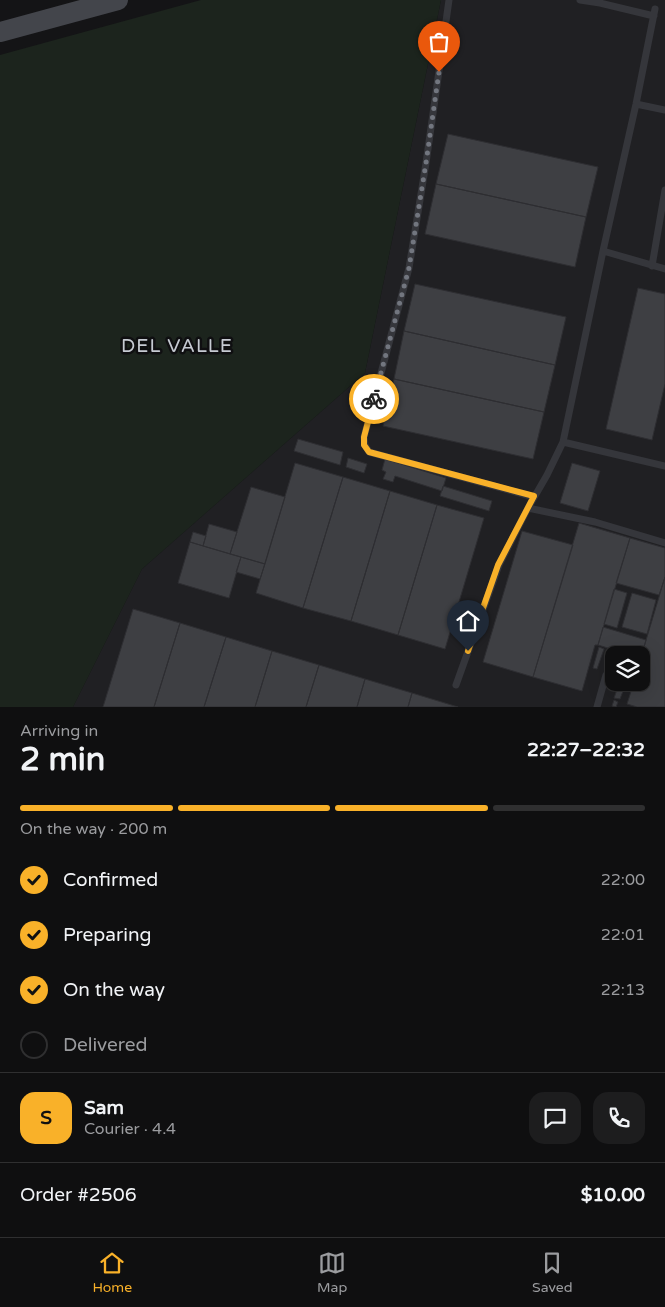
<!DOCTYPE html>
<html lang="en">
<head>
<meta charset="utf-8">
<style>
	:root { --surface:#0f0f10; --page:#1d1d1e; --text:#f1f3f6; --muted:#9b9c9f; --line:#2f2f30; --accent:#f9b129 }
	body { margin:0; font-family:"Varela Round",sans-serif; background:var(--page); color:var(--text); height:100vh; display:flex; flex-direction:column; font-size:19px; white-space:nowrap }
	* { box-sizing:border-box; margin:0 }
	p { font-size:16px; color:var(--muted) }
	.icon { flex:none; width:28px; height:28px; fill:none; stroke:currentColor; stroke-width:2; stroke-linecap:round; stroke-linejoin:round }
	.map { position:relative; height:707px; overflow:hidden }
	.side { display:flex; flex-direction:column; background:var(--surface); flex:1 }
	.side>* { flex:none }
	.fabs { position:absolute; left:605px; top:646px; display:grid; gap:10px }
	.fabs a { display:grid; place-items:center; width:45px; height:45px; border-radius:10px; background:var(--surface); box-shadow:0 5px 20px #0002,0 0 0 1px var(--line); font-size:25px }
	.pin { position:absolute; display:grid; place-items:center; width:42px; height:42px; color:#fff; margin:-51px -21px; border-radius:50% 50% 50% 0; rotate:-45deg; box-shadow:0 0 5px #0007 }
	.pin .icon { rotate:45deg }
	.courier { position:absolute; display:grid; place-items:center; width:50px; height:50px; margin:-25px; border:4px solid #f9b129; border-radius:50%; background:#fff; color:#222; box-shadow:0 1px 6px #0007 }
	.overview em { font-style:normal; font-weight:700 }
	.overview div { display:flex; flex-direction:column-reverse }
	.overview { display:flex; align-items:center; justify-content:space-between; height:85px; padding:0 20px }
	h1 { font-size:32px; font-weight:700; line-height:38px }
	.bar { display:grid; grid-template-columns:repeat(4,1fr); gap:8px 5px; align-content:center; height:60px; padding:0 20px }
	.bar i { height:6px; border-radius:4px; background:var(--line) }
	.bar .selected { background:var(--accent) }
	.bar p { grid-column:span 4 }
	.line { display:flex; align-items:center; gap:12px; padding:0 20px; border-top:1px solid var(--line) }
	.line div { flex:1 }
	.round { display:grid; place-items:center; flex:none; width:52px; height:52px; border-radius:15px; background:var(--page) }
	ol { padding:0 20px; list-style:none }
	li { display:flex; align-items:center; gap:15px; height:55px }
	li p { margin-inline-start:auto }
	li .icon { padding:5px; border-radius:50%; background:var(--accent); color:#111; stroke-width:4 }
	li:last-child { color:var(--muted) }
	li i { width:28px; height:28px; border:2px solid var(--line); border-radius:50% }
	.menu { display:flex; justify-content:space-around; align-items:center; height:70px; border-top:1px solid var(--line); background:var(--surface); font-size:14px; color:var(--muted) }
	.menu a { display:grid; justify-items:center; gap:2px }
	.menu .selected { color:var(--accent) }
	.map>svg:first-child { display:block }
	.built { fill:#202023; fill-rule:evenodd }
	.green { fill:#1c241d }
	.building { fill:#3e3f43; stroke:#2e2e32 }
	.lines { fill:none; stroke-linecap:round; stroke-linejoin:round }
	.lane { stroke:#35363b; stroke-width:7 }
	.secondary { stroke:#43454b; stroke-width:20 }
	.done { stroke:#72767f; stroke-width:5; stroke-dasharray:0 9 }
	.route { stroke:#f9b129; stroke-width:6 }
	.labels { text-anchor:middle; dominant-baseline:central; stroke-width:5; stroke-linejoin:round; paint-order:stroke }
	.neighbourhood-label { font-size:19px; letter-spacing:1px; fill:#c6cad2; stroke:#0f0f11 }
</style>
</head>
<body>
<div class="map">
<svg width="665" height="707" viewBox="0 0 665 707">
	<rect width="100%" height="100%" fill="#141416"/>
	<path class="built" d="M441 0H665V707H73L142 569 365 373ZM614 655H641V682H614Z"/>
	<path class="green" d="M201 0H441L365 373 142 569 73 707H0V55Z"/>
	<path class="building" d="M448 134 598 167 586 217 436 184Z
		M436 184 586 217 575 267 425 234Z
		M415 284 566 317 555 365 404 331Z
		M638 288 665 294V384L652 440 606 429Z
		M404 331 555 365 544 412 394 379Z
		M394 379 544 412 533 459 383 426Z
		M298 439 343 452 340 465 294 451Z
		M348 458 367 464 364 473 346 467Z
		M385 459 446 478 442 491 395 476 393 482 383 479 386 472 382 470Z
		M295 463 343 477 303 608 256 593Z
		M572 463 600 471 588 511 560 503Z
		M343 477 390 491 351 621 303 608Z
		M443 486 492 501 489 511 440 496Z
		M251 487 285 497 265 564 230 554Z
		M390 491 437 505 398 635 351 621Z
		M437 505 484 518 445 649 398 635Z
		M579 523 630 538 598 645H595L582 691 533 677Z
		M209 524 237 532 230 554 203 546Z
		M522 531 573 545 533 677 483 662Z
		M193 532 206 536 203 546 190 542Z
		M630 538 665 548V577L659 595 616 583Z
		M190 542 241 557 229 598 178 583Z
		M241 557 265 564 260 579 236 572Z
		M665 577V707H637L627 704 634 682H641V657Z
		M614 589 627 593 617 628 604 624Z
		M632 593 656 600 647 634 622 627Z
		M133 609 180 623 154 707H103Z
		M180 623 226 637 204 707H154Z
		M603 627 646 640 641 657V655H631L598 645Z
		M226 637 272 651 255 707H204Z
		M599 647 604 649 597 669 593 668Z
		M272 651 319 665 306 707H255Z
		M319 665 365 679 357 707H306Z
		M365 679 412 693 408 707H357Z
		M619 684 625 686 620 699 614 698Z
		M412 693 458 707H408Z
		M614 700 618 702 616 707 612 706Z"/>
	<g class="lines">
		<path class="lane" d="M449 0 426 163 409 268 364 437 365 445 369 452 534 497
			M580 0 600 3 654 16
			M636 104 665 110
			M603 251 665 269
			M652 266 665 190
			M563 442 665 466
			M528 508 595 522 665 543
			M456 685 499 565 528 508 547 475 563 442 603 251 636 104 655 9
			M597 707 606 675"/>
		<path class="secondary" d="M0 32 118 0"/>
	</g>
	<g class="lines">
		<path class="done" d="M374 399 409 268 426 163 439 72"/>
		<path class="route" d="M374 399 364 437V445L369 452 534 496 498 565 468 651"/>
	</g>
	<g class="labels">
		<g class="neighbourhood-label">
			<text x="177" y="346">DEL VALLE</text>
		</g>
	</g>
</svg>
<div class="fabs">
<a><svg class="icon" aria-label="layers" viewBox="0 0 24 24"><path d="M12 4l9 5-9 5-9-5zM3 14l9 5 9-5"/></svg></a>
</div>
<div class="pin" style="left:439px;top:72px;background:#ea580c"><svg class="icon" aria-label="bag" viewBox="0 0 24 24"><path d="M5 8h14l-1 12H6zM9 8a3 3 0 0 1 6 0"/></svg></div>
<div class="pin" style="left:468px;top:651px;background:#1f2937"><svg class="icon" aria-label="home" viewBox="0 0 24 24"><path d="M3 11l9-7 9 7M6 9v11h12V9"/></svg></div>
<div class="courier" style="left:374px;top:399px"><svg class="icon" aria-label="bike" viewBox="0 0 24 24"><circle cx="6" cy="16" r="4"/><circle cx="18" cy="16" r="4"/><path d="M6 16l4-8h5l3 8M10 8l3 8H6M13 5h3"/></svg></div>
</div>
<section class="side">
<div class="overview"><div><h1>2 min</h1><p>Arriving in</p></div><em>22:27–22:32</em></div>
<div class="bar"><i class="selected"></i><i class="selected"></i><i class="selected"></i><i></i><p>On the way · 200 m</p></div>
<ol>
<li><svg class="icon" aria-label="check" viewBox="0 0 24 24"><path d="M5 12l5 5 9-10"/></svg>Confirmed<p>22:00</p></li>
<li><svg class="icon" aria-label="check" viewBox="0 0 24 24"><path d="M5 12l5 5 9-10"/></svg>Preparing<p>22:01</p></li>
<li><svg class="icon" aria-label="check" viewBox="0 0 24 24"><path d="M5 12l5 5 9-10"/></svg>On the way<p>22:13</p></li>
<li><i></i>Delivered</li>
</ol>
<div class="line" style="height:90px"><b class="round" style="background:var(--accent);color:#111">S</b><div><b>Sam</b><p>Courier · 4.4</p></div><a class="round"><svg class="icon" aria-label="chat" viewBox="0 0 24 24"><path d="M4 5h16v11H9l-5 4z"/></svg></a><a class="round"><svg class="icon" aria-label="phone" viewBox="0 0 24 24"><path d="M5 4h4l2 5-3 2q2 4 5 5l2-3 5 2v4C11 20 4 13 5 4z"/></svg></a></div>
<div class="line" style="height:65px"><div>Order #2506</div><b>$10.00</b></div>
</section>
<nav class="menu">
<a class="selected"><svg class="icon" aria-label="home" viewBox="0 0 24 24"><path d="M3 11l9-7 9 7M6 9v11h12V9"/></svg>Home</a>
<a><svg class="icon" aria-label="map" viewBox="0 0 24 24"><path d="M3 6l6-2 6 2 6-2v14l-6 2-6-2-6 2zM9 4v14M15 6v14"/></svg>Map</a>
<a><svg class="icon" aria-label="saved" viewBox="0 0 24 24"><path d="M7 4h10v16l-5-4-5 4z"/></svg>Saved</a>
</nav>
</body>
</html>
